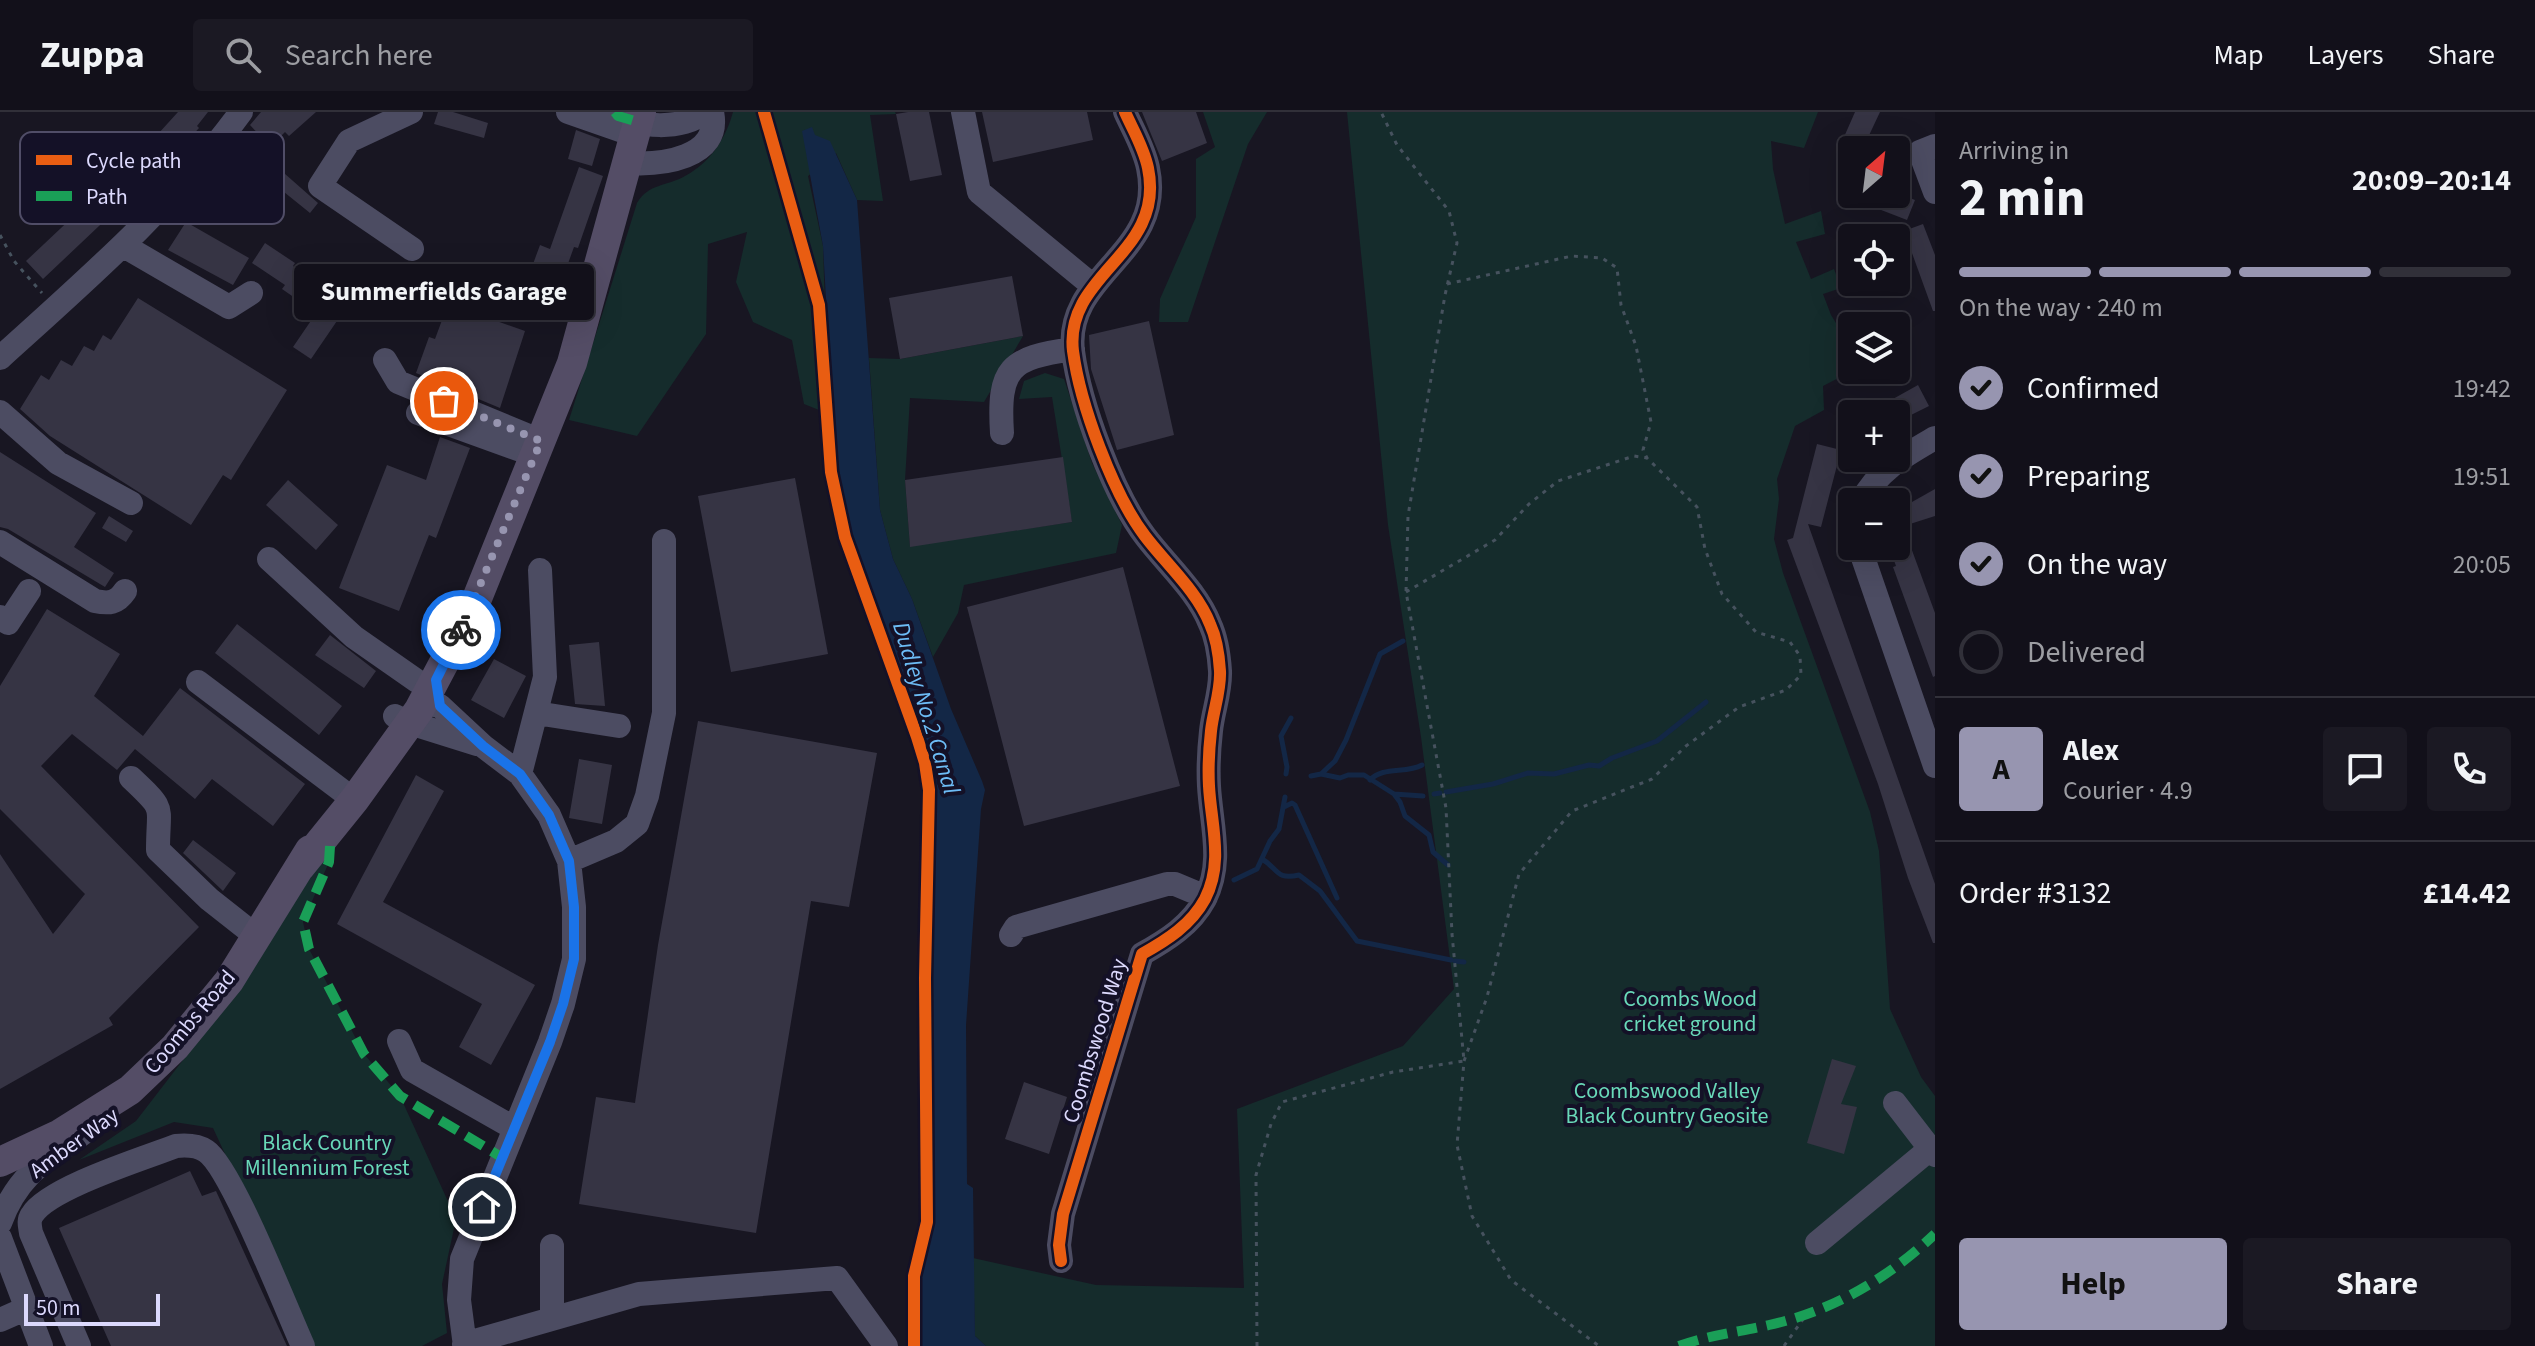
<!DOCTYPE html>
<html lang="en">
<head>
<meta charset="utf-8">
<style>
	:root { --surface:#12101a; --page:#1b1923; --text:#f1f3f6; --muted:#9c9da2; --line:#313039; --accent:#9795b0 }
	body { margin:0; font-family:"Source Sans 3",sans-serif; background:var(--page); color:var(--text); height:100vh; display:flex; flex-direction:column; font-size:30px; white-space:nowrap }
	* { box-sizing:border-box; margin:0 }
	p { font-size:26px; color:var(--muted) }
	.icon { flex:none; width:44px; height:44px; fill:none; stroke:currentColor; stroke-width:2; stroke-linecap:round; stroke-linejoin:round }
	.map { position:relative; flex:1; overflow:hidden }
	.drawer { display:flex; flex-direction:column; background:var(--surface); width:600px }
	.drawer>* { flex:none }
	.needle { width:52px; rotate:28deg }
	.buttons { position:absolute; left:1838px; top:24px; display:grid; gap:16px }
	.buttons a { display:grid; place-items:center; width:72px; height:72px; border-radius:8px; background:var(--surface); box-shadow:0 8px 32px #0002,0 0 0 2px var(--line); font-size:40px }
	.scale { position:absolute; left:24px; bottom:20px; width:136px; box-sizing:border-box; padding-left:8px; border:4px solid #dcd9fd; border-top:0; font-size:22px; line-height:28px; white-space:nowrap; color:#dcd9fd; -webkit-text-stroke:6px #141127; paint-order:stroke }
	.pin { position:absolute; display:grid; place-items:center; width:68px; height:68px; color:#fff; margin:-34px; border:4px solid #fff; border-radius:50%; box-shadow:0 2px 8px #0007 }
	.courier { position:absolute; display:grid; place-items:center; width:80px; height:80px; margin:-40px; border:6px solid #1a73e8; border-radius:50%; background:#fff; color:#222; box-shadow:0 2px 10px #0007 }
	.bubble { position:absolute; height:56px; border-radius:8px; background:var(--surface); box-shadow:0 8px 32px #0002,0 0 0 2px var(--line); font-size:26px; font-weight:700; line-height:56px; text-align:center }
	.overview em { font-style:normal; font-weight:700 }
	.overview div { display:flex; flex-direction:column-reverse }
	.overview { display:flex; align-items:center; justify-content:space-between; height:136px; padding:0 24px }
	h1 { font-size:52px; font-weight:700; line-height:60px }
	.bar { display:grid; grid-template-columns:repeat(4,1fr); gap:12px 8px; align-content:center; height:96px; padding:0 24px }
	.bar i { height:10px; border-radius:6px; background:var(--line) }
	.bar .selected { background:var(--accent) }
	.bar p { grid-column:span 4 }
	.line { display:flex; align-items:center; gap:20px; padding:0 24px; border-top:2px solid var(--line) }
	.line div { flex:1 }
	.round { display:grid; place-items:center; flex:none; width:84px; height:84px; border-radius:8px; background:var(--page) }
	ol { padding:0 24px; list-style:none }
	li { display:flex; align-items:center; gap:24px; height:88px }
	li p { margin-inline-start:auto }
	li .icon { padding:8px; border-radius:50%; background:var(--accent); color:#111; stroke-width:4 }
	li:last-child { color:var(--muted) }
	li i { width:44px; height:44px; border:4px solid var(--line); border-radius:50% }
	.button { display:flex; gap:16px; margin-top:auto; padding:16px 24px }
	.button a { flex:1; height:92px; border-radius:8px; background:var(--accent); color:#111; font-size:32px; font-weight:700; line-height:92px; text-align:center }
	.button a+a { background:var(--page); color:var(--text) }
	header { display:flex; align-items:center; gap:48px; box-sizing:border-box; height:112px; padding:0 40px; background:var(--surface); border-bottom:2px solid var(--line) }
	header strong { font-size:38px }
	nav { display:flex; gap:44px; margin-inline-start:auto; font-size:28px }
	.search { width:560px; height:72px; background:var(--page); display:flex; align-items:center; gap:20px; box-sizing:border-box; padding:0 28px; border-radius:8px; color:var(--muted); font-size:30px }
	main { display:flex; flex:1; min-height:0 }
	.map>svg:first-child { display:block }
	.green { fill:#152c2c }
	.water { fill:#132746 }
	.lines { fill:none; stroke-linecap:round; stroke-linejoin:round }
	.stream { stroke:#132746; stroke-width:5 }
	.building { fill:#363444 }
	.path { stroke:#46525e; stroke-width:3; stroke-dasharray:4 6; stroke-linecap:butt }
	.minor { stroke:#4c4c62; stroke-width:24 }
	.major { stroke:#544d66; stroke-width:30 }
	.quiet { stroke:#1a9f57; stroke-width:10; stroke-dasharray:20 10; stroke-linecap:butt }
	.cycleway-casing { stroke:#141127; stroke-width:17 }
	.cycleway { stroke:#e95d12; stroke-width:12 }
	.done { stroke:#9795b0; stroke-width:8; stroke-dasharray:0 14.4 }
	.route { stroke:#1a73e8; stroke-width:10 }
	.labels { text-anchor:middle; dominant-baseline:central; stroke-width:8; stroke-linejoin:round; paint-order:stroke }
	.park-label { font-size:22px; fill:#69d9b9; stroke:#141127 }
	.street-label { font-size:22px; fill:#dcd9fd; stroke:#141127 }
	.water-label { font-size:24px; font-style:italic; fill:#6dbcf6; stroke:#141127 }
	.key { fill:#141127; stroke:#504d67; stroke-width:2 }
	.key-label { font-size:22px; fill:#dcd9fd }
</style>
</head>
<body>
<header>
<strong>Zuppa</strong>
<div class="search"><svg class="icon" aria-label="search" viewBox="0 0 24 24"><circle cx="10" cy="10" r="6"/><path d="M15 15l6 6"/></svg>Search here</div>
<nav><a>Map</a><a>Layers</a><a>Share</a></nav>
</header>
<main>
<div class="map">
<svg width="1935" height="1234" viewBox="0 0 1935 1234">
	<rect width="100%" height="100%" fill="#181622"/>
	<path class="green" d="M733 0H895L896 2 870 3 883 89 857 88 836 41 808 64 823 134 825 197 834 304 804 292 792 228 753 210 736 170 747 120 708 132 706 222 637 324 569 308 637 91C649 71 666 75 685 64 710 51 726 26 733 0Z
		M1203 0H1267L1248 32 1188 210H1159L1160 187 1196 105V47L1215 35Z
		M1347 0H1818L1804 36 1771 29 1773 57 1785 112 1821 99 1825 122 1796 130 1811 167 1834 157 1841 176 1823 182 1831 203 1852 237 1854 258 1823 274 1824 298 1795 314 1777 367 1779 387 1774 427 1783 461 1870 700 1879 739 1890 897 1921 965 1935 984V1234H986L975 1224 973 1146 1096 1173 1244 1176 1237 997 1403 934 1454 877 1421 625 1388 413Z
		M1023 224 984 290 910 286 905 368 910 434 1072 410 1052 285 1019 287 1024 269 1045 261 1064 267 1092 351 1122 413 1116 441 964 473 958 501 933 545 912 487 893 447 880 398 869 246 900 247Z
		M330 734 329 750 303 810 309 837 364 942 400 984 456 1107 442 1172 447 1221 422 1234H314L213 1016 174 1010 79 1048 136 1009 183 948Z"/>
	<path class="water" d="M812 15 815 23 830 29 857 88 880 398 893 447 912 487 951 597 982 669 985 678 981 697 966 913 967 1072 973 1076 975 1224 986 1234H920V1165L934 1109 931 828 936 677 927 636 849 420 842 385 832 293 823 134 802 19Z"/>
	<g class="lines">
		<path class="stream" d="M1286 662 1287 655 1281 624 1291 606
			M1321 662 1335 649 1346 628 1380 542 1403 529
			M1311 664 1321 662 1340 666 1348 663H1364L1394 682 1423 684
			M1370 668C1383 654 1406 662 1422 653
			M1446 680 1493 672 1528 661 1554 662 1589 653 1599 654 1612 646 1657 629 1706 590
			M1394 682 1400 690 1405 704 1429 723 1433 740 1448 753
			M1434 682 1440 681
			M1284 695 1292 691 1295 693 1337 786
			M1262 747C1279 757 1275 768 1299 763L1320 779 1357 829 1451 848
			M1234 768 1257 757 1270 729 1279 717 1285 685
			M1455 849 1464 850"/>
	</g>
	<path class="building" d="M178 0H208L197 14 199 16 156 63 150 67 130 58 124 71 136 79 43 167 26 149 78 100 73 94 143 30 145 31 138 44Z
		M261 0H316L289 24 285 20 277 28 270 20 262 26 250 13Z
		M438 0H453L488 11 484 26 434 12Z
		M908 0H929L942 63 910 69 896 2Z
		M982 0H1087L1093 28 993 50Z
		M1142 0H1196L1207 31 1162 49Z
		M1855 0H1880L1864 34 1844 25Z
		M576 18 600 27 592 54 568 47Z
		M276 54 318 91 310 101 284 80 273 92 256 77Z
		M579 55 603 64 578 136 574 135 553 193 522 182 540 133 550 137Z
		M1881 82H1900L1915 88 1907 108 1876 96Z
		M186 110 249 146 233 173 168 138Z
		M1923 112 1935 143V199H1933L1904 119Z
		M265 131 295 151 293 154 322 174 308 195 282 177 285 173 252 151Z
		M1012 164 1023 224 900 247 889 186Z
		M138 186 287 278 231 368 223 363 191 413 50 324 20 297 41 263 49 268 61 248 72 254 84 234 94 239 103 223 111 228Z
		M448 192 525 219 500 296 416 261 429 225 435 227Z
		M321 194 339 206 311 247 293 235Z
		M1149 209 1174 323 1117 338 1091 257 1089 223Z
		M1918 273 1929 294 1899 309 1896 302H1866Z
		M440 325 470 336 436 426 429 423 399 499 339 476 387 353 426 368Z
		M1817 332 1841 338 1821 415 1808 412 1935 772V831H1933L1908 766 1878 672 1787 428 1793 426Z
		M0 340 96 401 74 435 114 461 105 475 8 417 0 415Z
		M1063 345 1072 410 910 435 905 368Z
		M795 366 828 542 731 560 698 384Z
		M288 368 338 413 316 438 266 393Z
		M1935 377V404L1910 412 1906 422 1935 501V564L1933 565 1893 455 1896 454 1889 434H1896V399Z
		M109 404 133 419 126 430 102 416Z
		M1123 455 1180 674 1024 714 967 495Z
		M47 497 120 542 94 584 143 624 180 576 305 672 273 714 212 667 195 687 135 637 117 658 72 622 41 654 199 815 109 906 113 913 0 977V742L53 822 85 782 0 697V574Z
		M237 512 342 594 319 623 215 541Z
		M330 523 376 559 364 576 315 543Z
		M599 530 605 594 575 592 569 533Z
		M494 547 526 564 504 606 471 588Z
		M698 609 877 641 849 795 811 789 756 1121 579 1092 596 985 635 991 658 833Z
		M579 647 612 653 602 712 569 706Z
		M416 663 444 679 383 790 535 873 491 953 459 935 482 892 337 812Z
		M193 728 236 761 223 779 183 741Z
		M1832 947 1856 954 1841 992 1857 995 1844 1042 1807 1031Z
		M1024 970 1067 985 1049 1042 1005 1027Z
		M190 1059 202 1084 216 1079 287 1234H111L59 1116Z"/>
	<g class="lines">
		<path class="path" d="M0 123 14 149 42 181
			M1447 172 1572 144 1602 146 1617 156 1621 193 1636 234 1651 310 1643 338 1647 346 1697 395 1705 437 1722 482 1756 520 1790 530 1800 544 1801 563 1786 578 1739 595 1686 634 1652 667 1572 699 1519 762 1487 885 1464 949 1457 1033 1472 1104 1511 1168 1599 1234
			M1406 480 1495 428 1529 392 1558 369 1634 344 1647 346
			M1257 1234 1256 1063 1271 1012 1282 990 1393 960 1464 949 1452 822 1446 696 1406 480 1408 404 1445 183 1457 131 1449 99 1397 33 1381 0
			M1784 1234 1806 1203"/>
		<path class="minor" d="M411 0 349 29 320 74 412 137
			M568 0 634 23
			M615 0C635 17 685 18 704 0
			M963 0 979 80 1093 174
			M1935 34 1920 40 1935 80
			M628 51C660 53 722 47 712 0
			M124 134 229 195 251 181
			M0 246C85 169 173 93 241 0
			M385 248 398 270 541 329
			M0 300 58 351 131 391
			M418 301 529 341
			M1002 321C998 256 1009 246 1073 237
			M1861 390C1878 358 1904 344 1935 326
			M0 430 95 489C109 492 117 491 125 479
			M1859 434 1935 654
			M269 447 354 525 417 569
			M0 505 8 511 29 479
			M198 570 345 681
			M423 591 440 594 483 634 520 662 549 703 569 749 574 795V847L563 892 550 930 462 1147 459 1188 465 1234
			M536 601 619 614
			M395 604 410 611 477 632
			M520 662 545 565 540 458
			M131 666C167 700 158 691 158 738L209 787 256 824
			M569 749 616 729 637 712 647 684 664 601V429
			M1011 823 1016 815 1167 772H1175L1206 785
			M399 929 412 958 514 1016
			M1895 991 1935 1043
			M0 1111C17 1064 45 1048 85 1020
			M0 1126 41 1234
			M1817 1131 1930 1037
			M1061 1149 1059 1133 1063 1102 1142 842C1167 828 1191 813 1205 787 1224 750 1211 712 1209 674 1208 656 1209 637 1211 619 1213 599 1221 579 1220 559 1219 543 1217 527 1210 512 1197 479 1167 453 1145 424 1113 382 1080 292 1073 239 1064 161 1166 142 1148 56 1144 36 1133 18 1125 0
			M552 1206V1134
			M0 1208 25 1197
			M464 1232 639 1182 837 1166 886 1234
			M79 1234 31 1121C30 1114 28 1109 32 1103 48 1076 145 1046 176 1034 186 1033 197 1033 206 1039 231 1055 287 1199 303 1234"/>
		<path class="major" d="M300 755 355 687 419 598 474 494 572 251 641 0
			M0 1050 60 1022 130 978 175 935 229 869 310 738"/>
		<path class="quiet" d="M615 0 618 4 638 10
			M330 734 329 750 303 810 309 837 364 942 400 984 503 1046
			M1679 1234C1709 1223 1739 1220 1769 1213 1833 1199 1888 1166 1935 1122"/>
		<defs>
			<path id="cycleway" d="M764 0 819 193 831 360 845 425 917 625 925 651 929 678 925 866 927 1110 914 1164V1234
				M1061 1149 1059 1133 1063 1102 1142 842C1167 828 1191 813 1205 787 1224 750 1211 712 1209 674 1208 656 1209 637 1211 619 1213 599 1221 579 1220 559 1219 543 1217 527 1210 512 1197 479 1167 453 1145 424 1113 382 1080 292 1073 239 1064 161 1166 142 1148 56 1144 36 1133 18 1125 0"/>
		</defs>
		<use href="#cycleway" class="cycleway-casing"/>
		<use href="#cycleway" class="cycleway"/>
	</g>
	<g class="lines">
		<path class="done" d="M444 289 541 329 461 518"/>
		<path class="route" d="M461 518 436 568 440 594 483 634 520 662 549 703 569 749 574 795V847L563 892 550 930 482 1095"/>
	</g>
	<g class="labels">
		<g class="park-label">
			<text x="1690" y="887">Coombs Wood<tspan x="1690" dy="25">cricket ground</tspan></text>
			<text x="1667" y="979">Coombswood Valley<tspan x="1667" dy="25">Black Country Geosite</tspan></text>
			<text x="327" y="1031">Black Country<tspan x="327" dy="25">Millennium Forest</tspan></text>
		</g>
		<g class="street-label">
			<text transform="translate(190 910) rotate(-50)">Coombs Road</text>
			<text transform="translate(1095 929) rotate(-73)">Coombswood Way</text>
			<text transform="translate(74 1031) rotate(-36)">Amber Way</text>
		</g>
		<g class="water-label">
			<text transform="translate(926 596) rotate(73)">Dudley No.2 Canal</text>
		</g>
	</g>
	<rect x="20" y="20" width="264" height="92" rx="12" class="key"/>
	<rect x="36" y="43" width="36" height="10" fill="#e95d12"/>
	<rect x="36" y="79" width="36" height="10" fill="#1a9f57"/>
	<g class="key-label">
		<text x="86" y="56">Cycle path</text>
		<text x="86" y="92">Path</text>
	</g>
</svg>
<div class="buttons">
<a><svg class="needle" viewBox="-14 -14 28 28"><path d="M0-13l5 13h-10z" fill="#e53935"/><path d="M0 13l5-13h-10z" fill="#9c9da2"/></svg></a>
<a><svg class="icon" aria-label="locate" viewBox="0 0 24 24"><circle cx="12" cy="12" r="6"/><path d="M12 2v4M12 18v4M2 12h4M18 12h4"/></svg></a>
<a><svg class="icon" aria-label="layers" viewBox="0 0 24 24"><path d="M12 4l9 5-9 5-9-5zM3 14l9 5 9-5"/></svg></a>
<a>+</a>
<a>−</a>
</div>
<div class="scale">50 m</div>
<div class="pin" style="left:444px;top:289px;background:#ea580c"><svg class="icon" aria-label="bag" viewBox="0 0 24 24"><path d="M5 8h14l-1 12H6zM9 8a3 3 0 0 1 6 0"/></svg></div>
<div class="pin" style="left:482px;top:1095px;background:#1f2937"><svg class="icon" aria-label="home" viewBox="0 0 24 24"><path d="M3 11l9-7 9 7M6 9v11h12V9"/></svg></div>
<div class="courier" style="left:461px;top:518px"><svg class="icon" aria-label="bike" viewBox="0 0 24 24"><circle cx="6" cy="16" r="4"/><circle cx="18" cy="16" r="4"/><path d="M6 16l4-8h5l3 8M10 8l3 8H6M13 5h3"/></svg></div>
<div class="bubble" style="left:294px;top:152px;width:300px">Summerfields Garage</div>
</div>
<section class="drawer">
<div class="overview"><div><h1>2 min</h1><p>Arriving in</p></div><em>20:09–20:14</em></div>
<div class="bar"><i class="selected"></i><i class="selected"></i><i class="selected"></i><i></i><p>On the way · 240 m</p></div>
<ol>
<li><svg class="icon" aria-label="check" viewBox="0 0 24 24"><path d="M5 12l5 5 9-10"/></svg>Confirmed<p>19:42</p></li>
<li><svg class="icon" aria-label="check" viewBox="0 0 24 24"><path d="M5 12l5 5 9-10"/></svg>Preparing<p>19:51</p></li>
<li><svg class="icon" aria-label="check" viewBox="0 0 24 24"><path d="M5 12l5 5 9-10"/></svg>On the way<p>20:05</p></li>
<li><i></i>Delivered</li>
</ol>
<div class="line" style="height:144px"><b class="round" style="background:var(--accent);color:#111">A</b><div><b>Alex</b><p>Courier · 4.9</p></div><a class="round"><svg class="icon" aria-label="chat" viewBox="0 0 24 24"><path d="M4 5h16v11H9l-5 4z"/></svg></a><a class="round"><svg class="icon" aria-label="phone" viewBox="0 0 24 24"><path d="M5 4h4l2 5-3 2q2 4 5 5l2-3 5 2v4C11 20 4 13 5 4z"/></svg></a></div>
<div class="line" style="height:104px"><div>Order #3132</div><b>£14.42</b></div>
<div class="button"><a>Help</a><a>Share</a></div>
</section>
</main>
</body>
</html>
